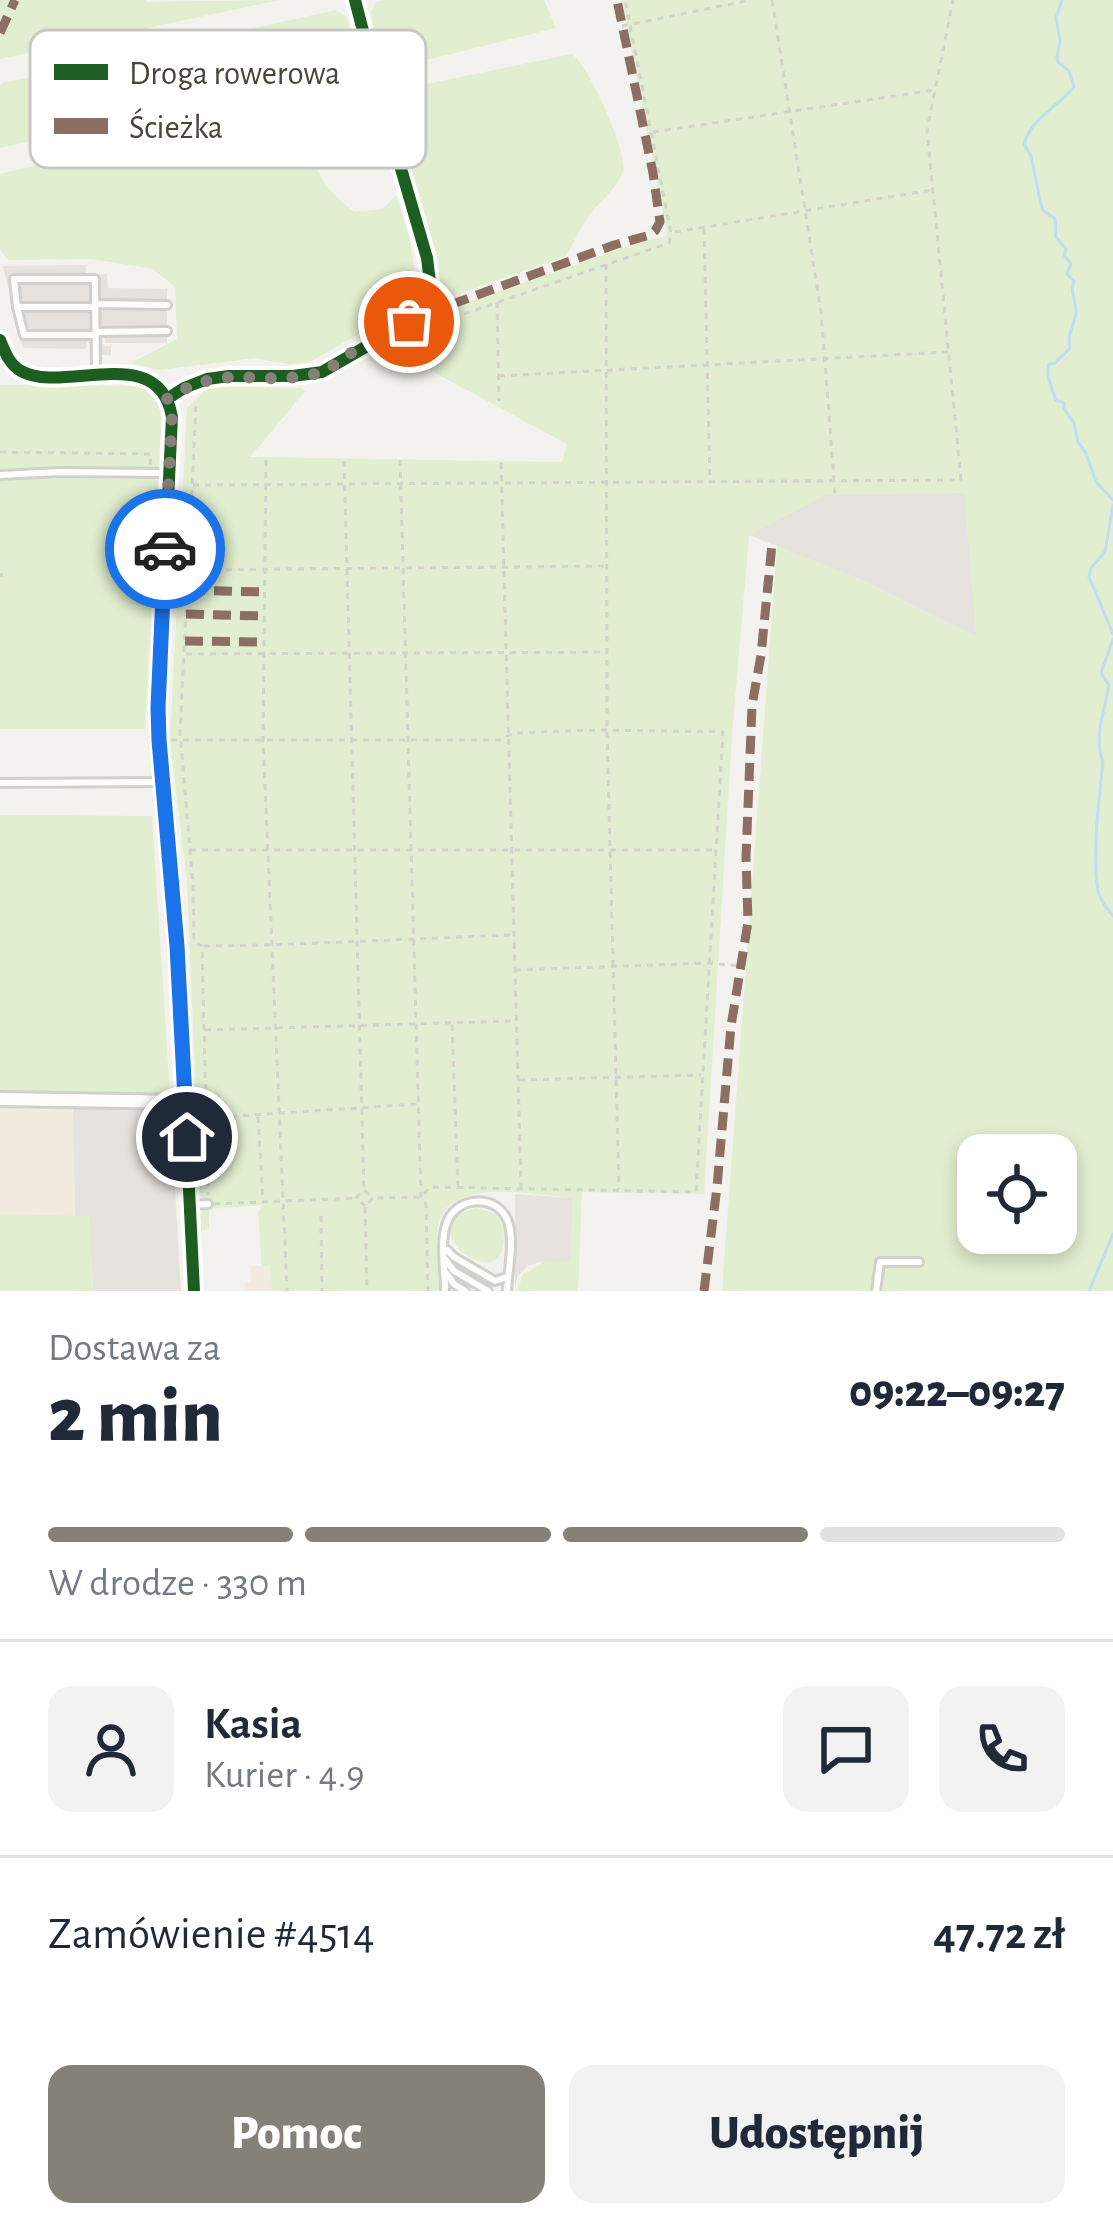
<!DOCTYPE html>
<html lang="pl">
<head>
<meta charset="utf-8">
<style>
	:root { --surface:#fff; --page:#f2f2f3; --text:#1f2937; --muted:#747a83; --line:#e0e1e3; --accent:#868178 }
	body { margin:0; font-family:"Alegreya Sans",sans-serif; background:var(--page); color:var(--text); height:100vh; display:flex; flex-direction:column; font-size:45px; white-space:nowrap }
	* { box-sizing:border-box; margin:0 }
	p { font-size:39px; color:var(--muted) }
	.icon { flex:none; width:66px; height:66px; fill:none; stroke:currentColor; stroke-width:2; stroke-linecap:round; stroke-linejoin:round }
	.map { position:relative; height:1291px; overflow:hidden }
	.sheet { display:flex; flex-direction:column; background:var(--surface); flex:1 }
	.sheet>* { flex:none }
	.buttons { position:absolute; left:957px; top:1134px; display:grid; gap:24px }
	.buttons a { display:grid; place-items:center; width:120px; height:120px; border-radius:24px; background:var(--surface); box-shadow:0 6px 18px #0003; font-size:60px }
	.pin { position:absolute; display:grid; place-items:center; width:102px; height:102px; color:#fff; margin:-51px; border:6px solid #fff; border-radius:50%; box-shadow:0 3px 12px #0007 }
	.courier { position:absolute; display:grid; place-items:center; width:120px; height:120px; margin:-60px; border:9px solid #1a73e8; border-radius:50%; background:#fff; color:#222; box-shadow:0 3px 15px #0007 }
	.overview em { font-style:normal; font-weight:800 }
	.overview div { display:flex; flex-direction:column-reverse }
	.overview { display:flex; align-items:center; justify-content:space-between; height:204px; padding:0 48px }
	h1 { font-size:78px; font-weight:800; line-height:90px }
	.bar { display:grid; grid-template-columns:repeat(4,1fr); gap:18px 12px; align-content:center; height:144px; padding:0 48px }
	.bar i { height:15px; border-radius:9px; background:var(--line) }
	.bar .active { background:var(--accent) }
	.bar p { grid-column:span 4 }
	.line { display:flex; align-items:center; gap:30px; padding:0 48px; border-top:3px solid var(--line) }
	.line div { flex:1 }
	.round { display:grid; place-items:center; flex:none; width:126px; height:126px; border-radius:24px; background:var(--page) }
	.cta { display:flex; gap:24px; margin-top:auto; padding:24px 48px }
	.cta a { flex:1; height:138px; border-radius:24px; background:var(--accent); color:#fff; font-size:48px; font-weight:800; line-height:138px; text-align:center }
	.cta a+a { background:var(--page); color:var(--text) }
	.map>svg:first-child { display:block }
	.commercial { fill:#f3ebdf }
	.industrial { fill:#e6e2de }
	.green { fill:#e1eecf; fill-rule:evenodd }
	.parking { fill:#e6e3df }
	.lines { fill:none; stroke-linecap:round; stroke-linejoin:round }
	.stream { stroke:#c0ddf1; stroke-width:3 }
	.lane-casing { stroke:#d2d0cb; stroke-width:12 }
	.street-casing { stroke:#d2d0cb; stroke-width:18 }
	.path { stroke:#d3d2cc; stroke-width:3; stroke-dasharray:6 6; stroke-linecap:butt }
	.lane { stroke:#fdfdfc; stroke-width:6 }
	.street { stroke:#fdfdfc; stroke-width:12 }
	.quiet { stroke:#8d6e63; stroke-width:9; stroke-dasharray:18 9; stroke-linecap:butt }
	.cycleway-casing { stroke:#fff; stroke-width:20 }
	.cycleway { stroke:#1b5e20; stroke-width:12 }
	.done { stroke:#868178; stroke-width:12; stroke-dasharray:0 21.6 }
	.route { stroke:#1a73e8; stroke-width:15 }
	.key { fill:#fff; stroke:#c9c7c4; stroke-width:3 }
	.key-label { font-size:33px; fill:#4b4439 }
</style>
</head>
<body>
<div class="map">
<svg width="1113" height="1291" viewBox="0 0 1113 1291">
	<rect width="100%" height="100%" fill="#f4f2ee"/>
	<path class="commercial" d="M0 1104 73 1105 75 1216 0 1214Z
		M270 1265 272 1291H244L245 1283 251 1282 250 1266Z"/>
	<path class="industrial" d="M835 493H965L977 637 866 582 749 535 825 495Z
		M73 1105 170 1107 181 1291H93L89 1216H75Z"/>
	<path class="green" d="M0 0H146L147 2 280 0 0 59Z
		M387 0H544L556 28 394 68 378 62 371 12 376 2Z
		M622 0H1113V1291H722L777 546 866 582 976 636 964 493 825 495 749 535 732 735 704 1194 582 1192 578 1291H517L523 1274 540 1265 571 1198C537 1195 449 1176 439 1223 434 1244 439 1269 439 1291H272L270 1266H262L258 1213 262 1205 209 1209V1228L201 1231 200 1213 205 1209V1201L200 1195 187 882 170 740 187 408 208 387 302 388 305 391 250 457 562 462 567 444 385 346 384 341 430 316 640 242 667 236ZM978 1155H1056V1233H978Z
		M336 10 347 17 357 70 0 148V85L3 83Z
		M572 54C588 65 628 152 623 171 618 186 605 197 595 208 583 222 575 240 566 256L439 301 437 266 391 117 389 101 417 86Z
		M360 92 372 101 370 126 350 134 327 136 313 147C315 179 330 192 354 212L383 209 396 195C408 231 419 265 413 303L308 363 288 364 255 358 159 370 131 363 177 339 175 287 153 269 92 259 9 260 0 250V174Z
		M0 385 141 386 162 408 145 729H0Z
		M0 815 152 816 170 1095 0 1094Z
		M476 1208 494 1213C504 1224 505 1232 503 1247 496 1291 408 1227 476 1208Z
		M0 1214 89 1216 93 1291H0Z"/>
	<path class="parking" d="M86 265V274H107L108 288 167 289V343H105L104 336 101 342 105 346H111V355H90V344L87 340 86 349 23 348 3 266Z
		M515 1194 572 1198 571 1261 540 1262 528 1266 517 1277 515 1288Z"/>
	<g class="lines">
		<path class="stream" d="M1062 0 1056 18 1060 41 1057 57 1058 62 1069 71 1074 87C1058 107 1032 117 1024 144L1031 156 1041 205 1043 210 1055 219 1056 237 1066 249 1064 255 1071 264 1067 274 1074 281C1070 294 1075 297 1076 310 1076 324 1066 333 1070 348L1055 363 1048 365V377L1056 400 1064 403V409L1074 423 1078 442 1086 453 1096 482 1113 500
			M1113 505 1105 552 1091 568 1089 577 1113 634
			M1113 639 1101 673 1109 685C1105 711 1093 736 1103 762 1099 797 1092 857 1098 891 1100 901 1107 908 1113 916
			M1089 1291 1113 1234"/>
		<defs>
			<path id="lane" d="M95 304 167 305
				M17 307H95
				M96 332 167 331
				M96 335H24L17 307 14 279H95C95 311 96 343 96 375
				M0 475 59 472 169 473
				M0 783 162 782
				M190 1205 208 1204
				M447 1250 454 1257 495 1281 507 1277
				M445 1259 454 1271 488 1291
				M446 1273 454 1284 465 1291
				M445 1291C445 1270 440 1245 446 1225 455 1194 501 1193 509 1225 514 1245 508 1271 507 1291
				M876 1291 880 1262H919"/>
			<path id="street" d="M0 340C5 352 9 364 21 371 63 395 159 340 172 417L158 708 160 755 177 946 194 1291
				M167 399 184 388 207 379 229 376H293L322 372 409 322 425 308 431 290 427 258 379 93 355 0
				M0 1099 186 1102"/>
		</defs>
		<use href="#lane" class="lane-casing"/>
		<use href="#street" class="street-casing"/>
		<path class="path" d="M772 0 821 312 835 493
			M622 26 751 0
			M653 132 935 90
			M704 229 710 483
			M675 232 932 190
			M606 264 607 732 619 1189
			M497 302 499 401
			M399 344 435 324 669 243 671 233 625 0
			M499 376 948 352
			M196 406 180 733 193 885 194 942 202 946 208 1195
			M0 452 151 454 150 465
			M266 460 263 740 287 1291
			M400 460 421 1197 426 1204 428 1291
			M344 461 364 1190
			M501 463 521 1188
			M193 485 961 480 927 130 953 0
			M190 570 606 566
			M0 575H3
			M186 654 607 652
			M171 740H501L513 733 601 730 723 732 696 1192 430 1187 421 1197 373 1198
			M190 850H714
			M204 946 272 945 512 935
			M515 970 709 963 741 966
			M452 1025 458 1188
			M205 1030 514 1021
			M519 1080 701 1075
			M258 1117 263 1201
			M207 1118 418 1104
			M214 1204 356 1198
			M365 1206 356 1198 364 1190 373 1198 365 1206 367 1291
			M321 1216 322 1291"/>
		<use href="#lane" class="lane"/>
		<use href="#street" class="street"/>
		<path class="quiet" d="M0 33 15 0
			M425 308 439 309 614 245 650 235 655 231 660 222 653 173 617 0
			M187 590 265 592
			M186 614 264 616
			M185 641 264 642
			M704 1291 717 1187 731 1026 748 922 746 857 752 706 761 655 772 544"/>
		<defs>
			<path id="cycleway" d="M0 340C5 352 9 364 21 371 63 395 159 340 172 417L158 708 160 755 177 946 194 1291
				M167 399 184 388 207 379 229 376H293L322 372 409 322 425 308 431 290 427 258 379 93 355 0"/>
		</defs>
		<use href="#cycleway" class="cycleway-casing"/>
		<use href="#cycleway" class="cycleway"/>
	</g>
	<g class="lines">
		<path class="done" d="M165 549 172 417 167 399C224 362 253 386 311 375 327 372 338 362 351 353 370 342 390 332 409 322"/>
		<path class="route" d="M165 549 158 708 159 740 177 946 187 1137"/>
	</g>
	<rect x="30" y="30" width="396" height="138" rx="18" class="key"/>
	<rect x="54" y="64" width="54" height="16" fill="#1b5e20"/>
	<rect x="54" y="118" width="54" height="16" fill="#8d6e63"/>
	<g class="key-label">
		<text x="129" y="84">Droga rowerowa</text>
		<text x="129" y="138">Ścieżka</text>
	</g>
</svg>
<div class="buttons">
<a><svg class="icon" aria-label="locate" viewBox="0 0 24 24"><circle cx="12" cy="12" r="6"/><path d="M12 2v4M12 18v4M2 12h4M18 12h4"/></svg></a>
</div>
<div class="pin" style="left:409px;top:322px;background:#ea580c"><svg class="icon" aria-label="bag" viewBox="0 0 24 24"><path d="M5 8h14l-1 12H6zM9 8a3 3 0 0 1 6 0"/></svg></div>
<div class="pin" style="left:187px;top:1137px;background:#1f2937"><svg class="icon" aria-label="home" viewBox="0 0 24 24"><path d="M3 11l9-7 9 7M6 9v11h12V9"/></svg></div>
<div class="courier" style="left:165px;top:549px"><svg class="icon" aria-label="car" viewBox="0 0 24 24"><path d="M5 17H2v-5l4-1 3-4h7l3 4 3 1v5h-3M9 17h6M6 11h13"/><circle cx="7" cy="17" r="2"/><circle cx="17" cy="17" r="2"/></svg></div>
</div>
<section class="sheet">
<div class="overview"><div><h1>2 min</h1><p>Dostawa za</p></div><em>09:22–09:27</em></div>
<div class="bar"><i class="active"></i><i class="active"></i><i class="active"></i><i></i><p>W drodze · 330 m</p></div>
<div class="line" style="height:216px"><a class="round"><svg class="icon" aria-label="person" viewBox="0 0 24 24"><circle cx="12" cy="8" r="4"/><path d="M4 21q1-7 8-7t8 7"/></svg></a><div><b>Kasia</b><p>Kurier · 4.9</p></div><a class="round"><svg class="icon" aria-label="chat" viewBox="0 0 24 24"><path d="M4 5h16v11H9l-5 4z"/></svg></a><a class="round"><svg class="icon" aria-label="phone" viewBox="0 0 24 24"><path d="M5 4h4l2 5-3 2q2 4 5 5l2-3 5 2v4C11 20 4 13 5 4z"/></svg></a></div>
<div class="line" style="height:156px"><div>Zamówienie #4514</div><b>47.72 zł</b></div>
<div class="cta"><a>Pomoc</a><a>Udostępnij</a></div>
</section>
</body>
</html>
